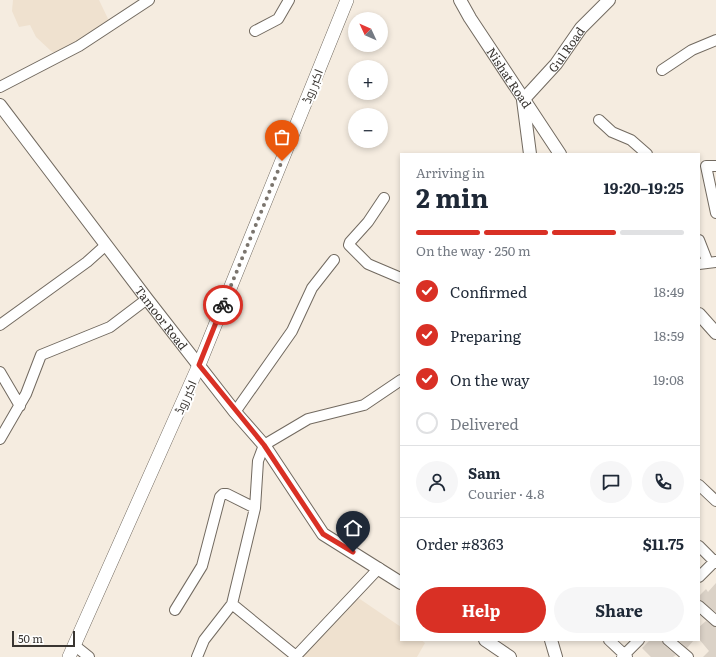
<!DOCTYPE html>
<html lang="en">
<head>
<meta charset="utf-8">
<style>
	:root { --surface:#fff; --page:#f6f6f7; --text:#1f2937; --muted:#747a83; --line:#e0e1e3; --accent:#d93025 }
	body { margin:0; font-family:Literata,Cairo,serif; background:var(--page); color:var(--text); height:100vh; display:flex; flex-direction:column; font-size:15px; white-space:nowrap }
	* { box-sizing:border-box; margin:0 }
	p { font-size:13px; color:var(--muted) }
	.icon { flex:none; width:22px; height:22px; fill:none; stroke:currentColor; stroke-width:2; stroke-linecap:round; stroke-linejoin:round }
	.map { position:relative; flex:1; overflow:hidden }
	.details { position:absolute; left:400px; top:153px; width:300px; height:488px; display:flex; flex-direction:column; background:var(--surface); border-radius:0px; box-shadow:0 2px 6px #0003 }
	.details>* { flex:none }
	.needle { width:26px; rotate:314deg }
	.controls { position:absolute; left:348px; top:12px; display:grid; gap:8px }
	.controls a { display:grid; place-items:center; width:40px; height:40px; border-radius:50%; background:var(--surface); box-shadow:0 2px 6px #0003; font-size:20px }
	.scale { position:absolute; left:12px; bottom:10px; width:63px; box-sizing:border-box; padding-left:4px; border:2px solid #393531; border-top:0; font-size:11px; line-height:14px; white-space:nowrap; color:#393531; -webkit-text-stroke:3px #fff; paint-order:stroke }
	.pin { position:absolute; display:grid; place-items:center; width:34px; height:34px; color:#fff; margin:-41px -17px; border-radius:50% 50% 50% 0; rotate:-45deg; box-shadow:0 0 4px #0007 }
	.pin .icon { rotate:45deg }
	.courier { position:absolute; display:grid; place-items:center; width:40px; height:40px; margin:-20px; border:3px solid #d93025; border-radius:50%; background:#fff; color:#222; box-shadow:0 1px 5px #0007 }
	.head em { font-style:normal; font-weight:700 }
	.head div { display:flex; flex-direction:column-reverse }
	.head { display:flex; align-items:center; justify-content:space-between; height:68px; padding:0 16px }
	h1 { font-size:26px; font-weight:700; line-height:30px }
	.bar { display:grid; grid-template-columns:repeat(4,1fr); gap:6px 4px; align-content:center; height:48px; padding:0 16px }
	.bar i { height:5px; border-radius:3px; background:var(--line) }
	.bar .on { background:var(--accent) }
	.bar p { grid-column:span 4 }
	.line { display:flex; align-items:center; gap:10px; padding:0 16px; border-top:1px solid var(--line) }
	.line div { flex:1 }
	.round { display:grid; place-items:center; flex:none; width:42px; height:42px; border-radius:21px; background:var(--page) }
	ol { padding:0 16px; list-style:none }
	li { display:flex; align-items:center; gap:12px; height:44px }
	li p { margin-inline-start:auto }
	li .icon { padding:4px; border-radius:50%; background:var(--accent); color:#fff; stroke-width:4 }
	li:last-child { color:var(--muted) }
	li i { width:22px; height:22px; border:2px solid var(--line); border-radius:50% }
	.primary-button { display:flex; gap:8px; margin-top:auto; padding:8px 16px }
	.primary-button a { flex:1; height:46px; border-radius:24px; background:var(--accent); color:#fff; font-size:16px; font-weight:700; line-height:46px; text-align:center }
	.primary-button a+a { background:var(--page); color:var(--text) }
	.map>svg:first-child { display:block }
	.built { fill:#efe1cf }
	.building { fill:#dbd2c7 }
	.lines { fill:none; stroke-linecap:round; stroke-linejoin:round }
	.minor-casing { stroke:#726a60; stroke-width:12 }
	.tertiary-casing { stroke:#726a60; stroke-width:14 }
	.secondary-casing { stroke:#726a60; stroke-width:14 }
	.minor { stroke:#fff; stroke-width:10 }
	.tertiary { stroke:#fff; stroke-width:12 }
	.secondary { stroke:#fff; stroke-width:13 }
	.done { stroke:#7b756e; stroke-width:4; stroke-dasharray:0 7.2 }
	.route { stroke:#d93025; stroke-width:5 }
	.labels { text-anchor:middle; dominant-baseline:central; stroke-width:4; stroke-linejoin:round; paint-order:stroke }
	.street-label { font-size:12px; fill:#393531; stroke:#fff }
</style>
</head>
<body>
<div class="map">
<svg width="716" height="657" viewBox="0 0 716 657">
	<rect width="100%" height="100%" fill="#f5ece0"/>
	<path class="built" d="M13 0H99L111 25 60 56 51 51 36 37 30 25 19 27 12 11Z
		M354 595 401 627V640H421L425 643 417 657H297Z"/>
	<path class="building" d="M716 583V612L699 600V596L706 589 708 592Z
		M706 621 716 627V657H703L709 651 699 639V627Z
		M650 640H662L664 645 676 655 673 657H651L642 648Z
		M678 640H694L687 648Z"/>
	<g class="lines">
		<defs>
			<path id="minor" d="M255 31 278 19 289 0
				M662 70 692 50 716 40
				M0 87 79 46 149 0
				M599 120 612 132 631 140 647 154
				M716 166H706L716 213
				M384 198 368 222 350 242 349 245 368 264 401 278
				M699 240 708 263
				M699 264 716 262
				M0 325 87 262 106 245
				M0 372 20 406
				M235 412 292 331 312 288 334 260
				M0 439 26 394 41 355 110 327 147 299
				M699 485 716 501
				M699 546 716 563
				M699 577 716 560
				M232 604 297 657
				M699 606 716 621
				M175 610 202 566 220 497 223 494H227L255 508
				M609 640 627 657
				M668 640 688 657
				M74 645 89 657
				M296 656 379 568
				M197 657 204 640 232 604 255 508 258 461 264 445 308 419 364 405 401 380
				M622 657 639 640"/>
			<g id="tertiary">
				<path id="s1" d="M460 0 470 18 560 154"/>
				<path id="s2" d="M0 105 147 299 235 412 264 445 323 534 401 583"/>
				<path id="s3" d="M530 154 523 100 556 64 581 28 609 0"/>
				<path d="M699 314 716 333"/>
				<path d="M485 640 510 657"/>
				<path d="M551 640 556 657"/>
			</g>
			<path id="secondary" d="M69 657 199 365 347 0"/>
		</defs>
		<use href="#minor" class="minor-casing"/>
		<use href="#tertiary" class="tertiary-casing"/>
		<use href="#secondary" class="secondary-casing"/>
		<use href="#minor" class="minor"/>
		<use href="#tertiary" class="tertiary"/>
		<use href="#secondary" class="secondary"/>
	</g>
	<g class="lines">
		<path class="done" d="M223 305 282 161"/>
		<path class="route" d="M223 305 199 365 264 445 323 534 353 552"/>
	</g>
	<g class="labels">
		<g class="street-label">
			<text stroke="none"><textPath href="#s3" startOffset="121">Gul Road</textPath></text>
			<text stroke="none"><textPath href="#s1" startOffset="92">Nishat Road</textPath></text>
			<text transform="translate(312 86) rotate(-68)">اکبر روڈ</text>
			<text stroke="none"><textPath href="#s2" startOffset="267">Tamoor Road</textPath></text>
			<text transform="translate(185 397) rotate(-66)">اکبر روڈ</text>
		</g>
	</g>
</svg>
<div class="controls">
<a><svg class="needle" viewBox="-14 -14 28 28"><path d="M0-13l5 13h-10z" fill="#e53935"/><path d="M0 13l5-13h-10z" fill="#747a83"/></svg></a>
<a>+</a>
<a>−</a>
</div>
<div class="scale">50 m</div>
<div class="pin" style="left:282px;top:161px;background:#ea580c"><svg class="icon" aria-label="bag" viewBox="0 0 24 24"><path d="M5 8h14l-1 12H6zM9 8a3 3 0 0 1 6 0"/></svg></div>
<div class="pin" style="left:353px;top:552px;background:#1f2937"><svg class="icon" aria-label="home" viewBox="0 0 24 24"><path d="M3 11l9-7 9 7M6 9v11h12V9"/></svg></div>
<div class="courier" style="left:223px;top:305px"><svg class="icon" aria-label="bike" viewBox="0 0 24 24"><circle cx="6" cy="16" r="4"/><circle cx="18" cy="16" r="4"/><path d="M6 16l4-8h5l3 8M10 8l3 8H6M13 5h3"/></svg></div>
<section class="details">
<div class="head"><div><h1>2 min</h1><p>Arriving in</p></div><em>19:20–19:25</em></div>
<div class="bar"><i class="on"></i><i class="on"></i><i class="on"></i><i></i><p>On the way · 250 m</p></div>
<ol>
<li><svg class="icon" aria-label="check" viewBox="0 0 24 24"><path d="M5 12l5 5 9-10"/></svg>Confirmed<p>18:49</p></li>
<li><svg class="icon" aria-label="check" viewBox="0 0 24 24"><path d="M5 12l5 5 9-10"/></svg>Preparing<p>18:59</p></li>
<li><svg class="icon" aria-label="check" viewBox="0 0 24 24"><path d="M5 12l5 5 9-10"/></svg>On the way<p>19:08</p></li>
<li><i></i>Delivered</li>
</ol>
<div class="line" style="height:72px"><a class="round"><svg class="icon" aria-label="person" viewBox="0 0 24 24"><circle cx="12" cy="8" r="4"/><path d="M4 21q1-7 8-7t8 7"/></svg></a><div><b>Sam</b><p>Courier · 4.8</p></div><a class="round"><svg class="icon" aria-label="chat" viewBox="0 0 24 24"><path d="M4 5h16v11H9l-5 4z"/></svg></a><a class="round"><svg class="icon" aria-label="phone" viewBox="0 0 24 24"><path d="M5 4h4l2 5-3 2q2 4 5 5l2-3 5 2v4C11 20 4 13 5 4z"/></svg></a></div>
<div class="line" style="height:52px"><div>Order #8363</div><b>$11.75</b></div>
<div class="primary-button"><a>Help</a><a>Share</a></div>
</section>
</div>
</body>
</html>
